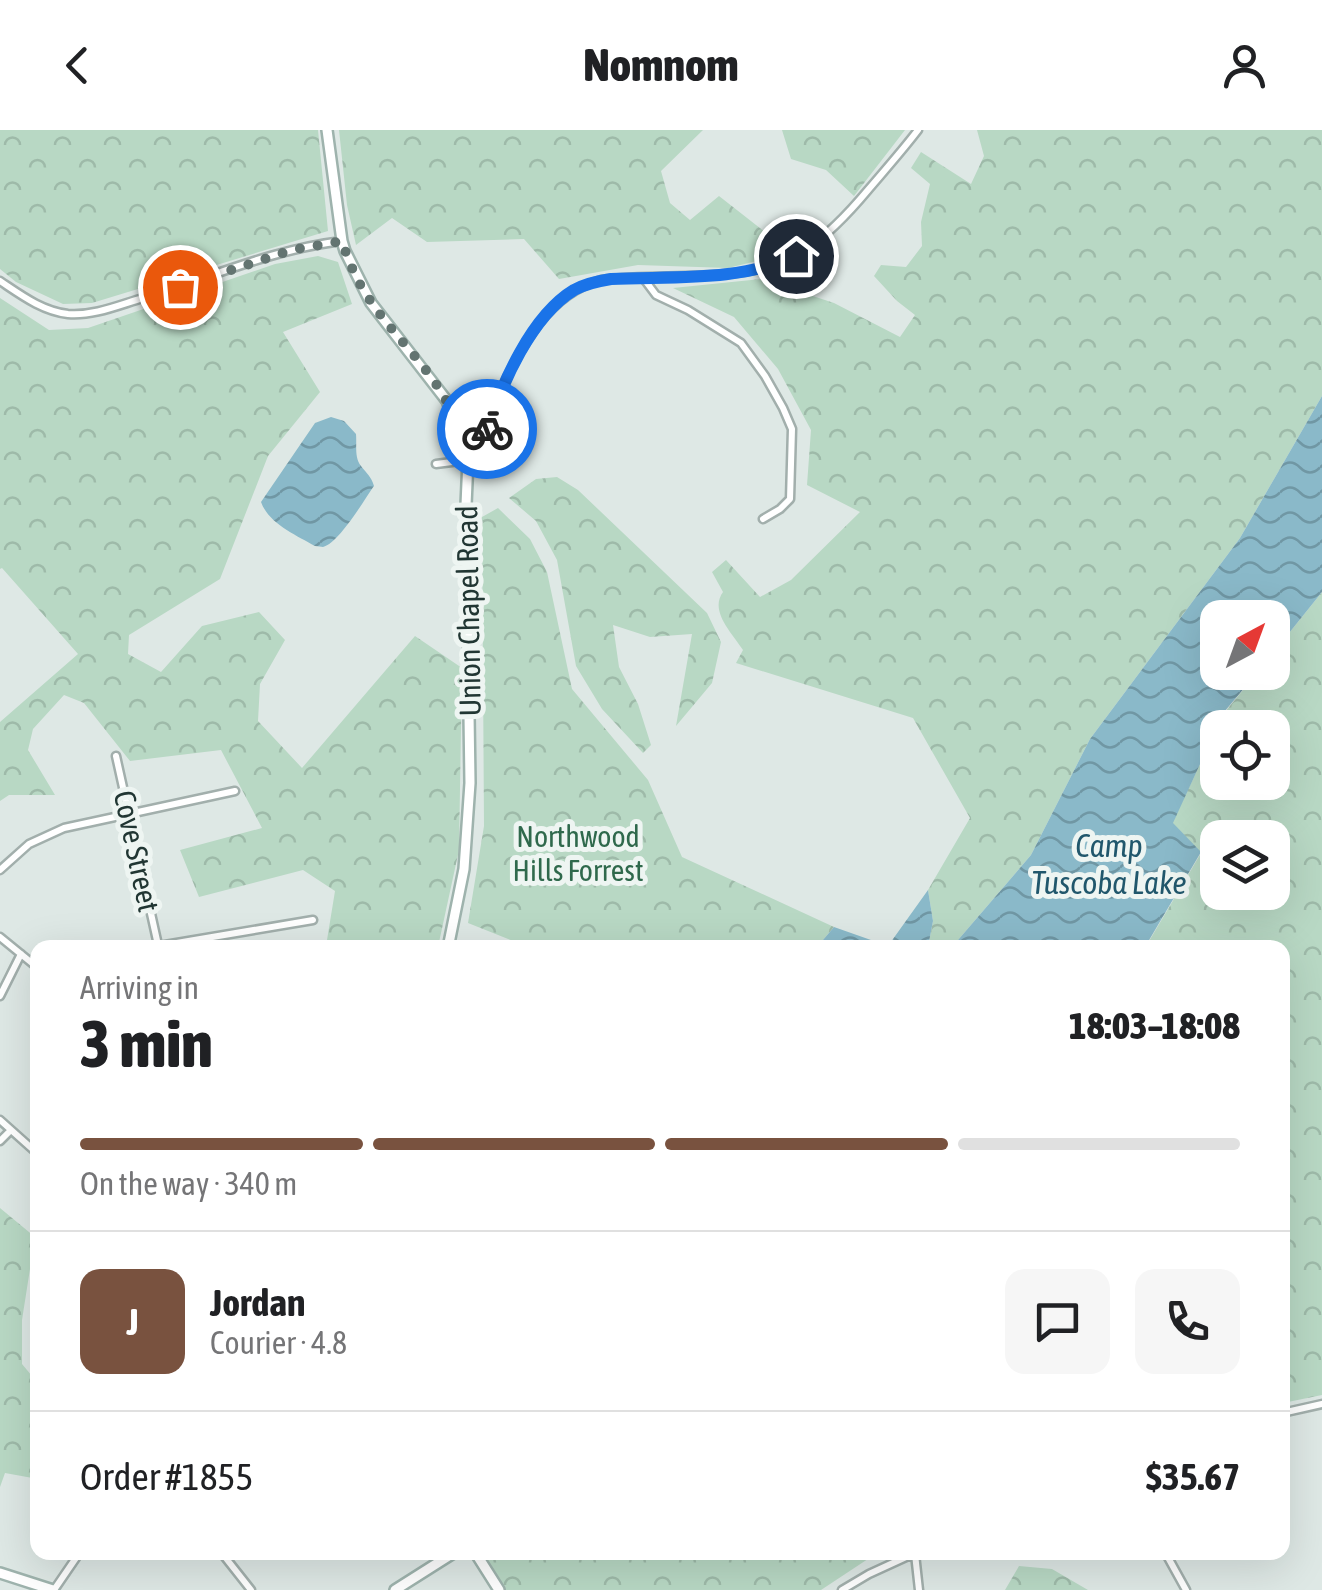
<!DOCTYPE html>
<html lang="en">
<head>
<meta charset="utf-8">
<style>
	:root { --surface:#fff; --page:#f6f6f6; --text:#202124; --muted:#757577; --line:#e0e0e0; --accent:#79523f }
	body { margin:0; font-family:"Asap Condensed",sans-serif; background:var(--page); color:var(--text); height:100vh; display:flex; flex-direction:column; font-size:38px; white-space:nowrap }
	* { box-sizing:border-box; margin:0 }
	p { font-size:32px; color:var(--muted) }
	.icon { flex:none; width:55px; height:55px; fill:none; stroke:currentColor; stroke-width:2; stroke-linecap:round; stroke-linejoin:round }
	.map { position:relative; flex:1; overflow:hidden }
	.details { position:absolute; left:30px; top:810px; width:1260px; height:620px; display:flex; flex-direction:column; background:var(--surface); border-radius:20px; box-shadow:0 10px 40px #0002 }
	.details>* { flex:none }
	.needle { width:65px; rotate:41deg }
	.buttons { position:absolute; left:1200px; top:470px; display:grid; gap:20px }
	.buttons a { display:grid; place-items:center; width:90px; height:90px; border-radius:20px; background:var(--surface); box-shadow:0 10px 40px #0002; font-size:50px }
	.pin { position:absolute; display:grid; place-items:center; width:85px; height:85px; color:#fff; margin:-42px; border:5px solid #fff; border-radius:50%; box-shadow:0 2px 10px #0007 }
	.courier { position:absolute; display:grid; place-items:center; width:100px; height:100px; margin:-50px; border:8px solid #1a73e8; border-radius:50%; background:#fff; color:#222; box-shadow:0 2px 12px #0007 }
	.overview em { font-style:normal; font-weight:800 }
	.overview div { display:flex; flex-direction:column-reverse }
	.overview { display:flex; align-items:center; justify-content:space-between; height:170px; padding:0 50px }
	h1 { font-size:65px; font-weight:800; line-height:75px }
	.bar { display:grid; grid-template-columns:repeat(4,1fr); gap:15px 10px; align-content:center; height:120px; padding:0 50px }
	.bar i { height:12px; border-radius:8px; background:var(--line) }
	.bar .selected { background:var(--accent) }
	.bar p { grid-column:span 4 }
	.line { display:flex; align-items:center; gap:25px; padding:0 50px; border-top:2px solid var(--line) }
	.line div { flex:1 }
	.round { display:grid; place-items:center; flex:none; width:105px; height:105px; border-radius:20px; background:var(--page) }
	header { display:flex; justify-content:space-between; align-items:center; height:130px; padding:0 50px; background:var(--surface); font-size:45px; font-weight:800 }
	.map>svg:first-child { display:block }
	.forest { fill:url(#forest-crowns); fill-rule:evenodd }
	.water { fill:url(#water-waves) }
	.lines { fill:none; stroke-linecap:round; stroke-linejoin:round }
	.street-casing { stroke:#a2afac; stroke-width:11 }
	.secondary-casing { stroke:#9eb3ad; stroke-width:14 }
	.street { stroke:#fff; stroke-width:6 }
	.secondary { stroke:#fff; stroke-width:9 }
	.done { stroke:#637471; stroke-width:10; stroke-dasharray:0 18 }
	.route { stroke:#1a73e8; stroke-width:12 }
	.labels { text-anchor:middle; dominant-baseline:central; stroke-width:10; stroke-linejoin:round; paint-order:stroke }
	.street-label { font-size:30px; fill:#213633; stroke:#eef5f2 }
	.park-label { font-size:30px; fill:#2f694c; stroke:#eef5f2 }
	.water-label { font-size:32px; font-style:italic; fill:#21576c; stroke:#eef5f2 }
</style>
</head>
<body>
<header><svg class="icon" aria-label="back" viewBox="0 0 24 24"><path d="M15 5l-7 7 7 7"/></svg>Nomnom<svg class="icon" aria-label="person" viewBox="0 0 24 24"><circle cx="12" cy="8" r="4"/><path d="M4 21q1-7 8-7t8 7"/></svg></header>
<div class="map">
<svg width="1322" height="1460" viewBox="0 0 1322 1460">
	<defs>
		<pattern id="forest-crowns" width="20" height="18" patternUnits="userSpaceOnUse" patternTransform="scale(2.5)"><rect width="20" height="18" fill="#b8d8c4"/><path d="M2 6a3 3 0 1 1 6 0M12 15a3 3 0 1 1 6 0" fill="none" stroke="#9ebaa9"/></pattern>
		<pattern id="water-waves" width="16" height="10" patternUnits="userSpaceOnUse" patternTransform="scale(2.5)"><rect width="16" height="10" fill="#8ab9c9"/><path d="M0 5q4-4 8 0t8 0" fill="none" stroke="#7097a4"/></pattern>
	</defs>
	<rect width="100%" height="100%" fill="#dee8e5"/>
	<path class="forest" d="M0 0H318L328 101 92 173 63 174 16 152 0 139Z
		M339 0H703L661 41 670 73 690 90 719 66 774 109 777 126 728 138 638 135 559 149 524 109 427 112 392 88 356 115 347 75Z
		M782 0H905L854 66 826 40 791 29Z
		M977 0H1322V266L1240 408 1090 609 1031 725 952 817H928L933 791 928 760 970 688 913 588 736 533 743 520C732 503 709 481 723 462L712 442 726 430 760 467 791 450 860 382 807 355 811 300 778 239 734 187 673 158 761 149 834 173 900 207 915 185 897 171 874 146 881 135 906 137 922 116 921 92 930 54 911 38 921 22 971 54 984 26Z
		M318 126 338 132 352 174 283 202 320 262 268 326 220 449 129 505 128 524 161 542 202 496 259 482 285 510 260 554 258 591 302 638 415 506 462 538 459 720 438 817H320L327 810 335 761 303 740 199 767 180 720 262 698 221 620 130 631 84 573 64 565 33 599 28 620 55 665H9L0 671V592L78 524 2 438 0 439V168L49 200 88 198 275 134Z
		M557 347 578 360 707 483 721 512 712 553 676 596 692 504 650 507 613 495 619 537 638 574 651 615 643 623 602 579 576 536 557 430 536 391 509 368 536 349Z
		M498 378 530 409 547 442 572 559 648 650 682 727 834 797 817 817 511 818 513 811 468 793 484 696 482 387Z
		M1322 462V1265L1283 1273 1282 818H1145L1201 723 1172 693 1225 582 1257 543 1272 542 1273 523ZM1218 598H1272V652H1218ZM1218 708H1272V762H1218Z
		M0 1078 35 1107 22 1190V1234L37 1252 38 1349 5 1343 0 1357Z
		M480 1423H877L821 1460H500Z
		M1019 1436 1052 1439 1088 1460H1005Z"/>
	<path class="water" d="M1322 266V462L1273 523 1272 488H1218V542L1257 543 1224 582 1173 693 1201 722 1145 817H952L1031 725 1090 609 1240 408Z
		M331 287 344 291 356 304C357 315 354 327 361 336 367 344 371 346 374 356 364 370 339 413 323 417 321 417 318 416 315 416 296 405 269 394 261 372L315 293Z
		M928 760 933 791 928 817H817L834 797 888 816Z"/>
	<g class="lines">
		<defs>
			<path id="street" d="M644 149 656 165 688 180 741 213 765 246 783 278 792 299 790 369 780 379 763 389
				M0 151C21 165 42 181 68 184 94 186 119 175 143 168 209 148 273 119 342 111
				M436 334 468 330C474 321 480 312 485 302 491 291 493 277 499 265 519 219 549 163 601 150 643 145 685 148 726 144 793 139 827 109 868 60 885 40 902 21 918 0
				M116 626 158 815
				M0 740 29 714 64 698 235 661
				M0 807 38 838
				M147 818 313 790
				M0 866 21 824
				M0 990 38 1024
				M0 1011 11 1000
				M1282 1283 1322 1274
				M221 1422 251 1460
				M1165 1422 1186 1460
				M915 1424 919 1460
				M54 1460 80 1422
				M842 1460 869 1444 917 1422"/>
			<path id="secondary" d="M327 0 342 111 345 121 371 173 447 271 468 330 466 375 470 653 464 739 448 818
				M475 1422 499 1460
				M0 1443 53 1460
				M395 1460 455 1422"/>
		</defs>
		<use href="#street" class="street-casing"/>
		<use href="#secondary" class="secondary-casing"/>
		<use href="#street" class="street"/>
		<use href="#secondary" class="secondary"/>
	</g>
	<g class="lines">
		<path class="done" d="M180 157 292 120 342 111C349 133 358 154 372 173 395 207 427 235 447 272 457 290 462 310 468 330L487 299"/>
		<path class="route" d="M487 299C502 254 531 186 574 160 585 154 598 151 611 149 673 146 739 152 796 126"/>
	</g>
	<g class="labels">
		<g class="street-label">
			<text transform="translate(468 481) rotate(-91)">Union Chapel Road</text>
			<text transform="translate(137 721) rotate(78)">Cove Street</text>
		</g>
		<g class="park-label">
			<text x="578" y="706">Northwood<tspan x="578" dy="34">Hills Forrest</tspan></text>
		</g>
		<g class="water-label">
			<text x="1109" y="715">Camp<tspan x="1109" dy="37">Tuscoba Lake</tspan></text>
		</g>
	</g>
</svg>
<div class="buttons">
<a><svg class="needle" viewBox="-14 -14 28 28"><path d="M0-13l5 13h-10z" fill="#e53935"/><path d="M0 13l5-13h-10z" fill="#757577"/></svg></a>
<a><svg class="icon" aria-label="locate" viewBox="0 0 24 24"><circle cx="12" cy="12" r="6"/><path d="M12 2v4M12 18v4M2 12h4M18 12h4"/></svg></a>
<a><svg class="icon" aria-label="layers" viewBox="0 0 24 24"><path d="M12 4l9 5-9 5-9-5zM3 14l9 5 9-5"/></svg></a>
</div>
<div class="pin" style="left:180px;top:157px;background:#ea580c"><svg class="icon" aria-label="bag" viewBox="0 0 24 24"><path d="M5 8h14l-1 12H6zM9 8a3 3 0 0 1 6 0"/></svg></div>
<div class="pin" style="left:796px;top:126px;background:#1f2937"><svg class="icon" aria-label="home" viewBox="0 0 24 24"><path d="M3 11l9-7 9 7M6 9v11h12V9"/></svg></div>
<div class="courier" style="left:487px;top:299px"><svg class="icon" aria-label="bike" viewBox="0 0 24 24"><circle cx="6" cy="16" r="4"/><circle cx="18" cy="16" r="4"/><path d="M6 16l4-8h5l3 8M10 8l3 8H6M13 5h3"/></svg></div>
<section class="details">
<div class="overview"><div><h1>3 min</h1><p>Arriving in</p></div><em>18:03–18:08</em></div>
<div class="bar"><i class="selected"></i><i class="selected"></i><i class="selected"></i><i></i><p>On the way · 340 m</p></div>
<div class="line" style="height:180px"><b class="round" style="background:var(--accent);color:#fff">J</b><div><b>Jordan</b><p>Courier · 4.8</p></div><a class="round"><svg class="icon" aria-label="chat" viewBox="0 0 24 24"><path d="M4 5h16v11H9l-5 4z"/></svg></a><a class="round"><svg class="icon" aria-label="phone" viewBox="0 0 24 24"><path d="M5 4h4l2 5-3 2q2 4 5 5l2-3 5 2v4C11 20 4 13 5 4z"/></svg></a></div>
<div class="line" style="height:130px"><div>Order #1855</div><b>$35.67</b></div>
</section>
</div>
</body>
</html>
